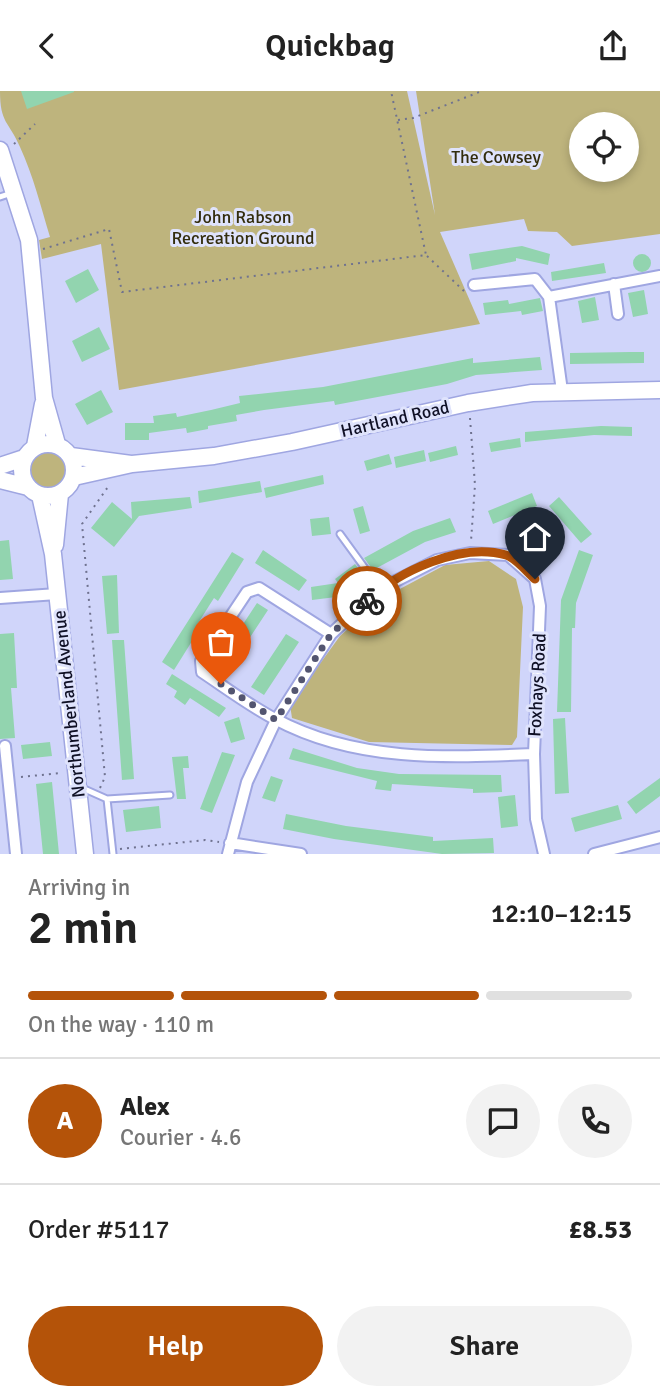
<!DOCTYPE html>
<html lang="en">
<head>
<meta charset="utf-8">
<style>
	:root { --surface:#fff; --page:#f2f2f2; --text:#222; --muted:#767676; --line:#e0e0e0; --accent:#b45309 }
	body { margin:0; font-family:Signika,sans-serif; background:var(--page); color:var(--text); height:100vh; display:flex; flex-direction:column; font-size:26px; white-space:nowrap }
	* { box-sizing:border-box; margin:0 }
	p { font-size:23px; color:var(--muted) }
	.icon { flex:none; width:38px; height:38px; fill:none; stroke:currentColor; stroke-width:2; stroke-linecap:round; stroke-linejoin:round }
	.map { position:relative; height:763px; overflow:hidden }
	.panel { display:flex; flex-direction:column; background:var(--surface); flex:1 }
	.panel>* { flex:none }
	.tools { position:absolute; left:569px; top:21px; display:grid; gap:14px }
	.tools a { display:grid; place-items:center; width:70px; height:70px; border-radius:50%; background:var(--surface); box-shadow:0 4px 10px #0003; font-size:35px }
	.pin { position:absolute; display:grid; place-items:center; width:60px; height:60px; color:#fff; margin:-72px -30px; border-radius:50% 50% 50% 0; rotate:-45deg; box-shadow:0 0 7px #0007 }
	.pin .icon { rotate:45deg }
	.courier { position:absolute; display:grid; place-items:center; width:70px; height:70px; margin:-35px; border:5px solid #b45309; border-radius:50%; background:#fff; color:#222; box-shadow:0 2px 9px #0007 }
	.headline em { font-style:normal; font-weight:600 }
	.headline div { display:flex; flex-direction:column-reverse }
	.headline { display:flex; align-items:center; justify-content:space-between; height:119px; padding:0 28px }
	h1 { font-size:46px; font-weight:600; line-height:52px }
	.bar { display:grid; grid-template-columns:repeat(4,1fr); gap:10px 7px; align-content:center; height:84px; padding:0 28px }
	.bar i { height:9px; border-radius:5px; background:var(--line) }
	.bar .current { background:var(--accent) }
	.bar p { grid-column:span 4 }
	.line { display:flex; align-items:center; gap:18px; padding:0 28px; border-top:2px solid var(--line) }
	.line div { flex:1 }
	.round { display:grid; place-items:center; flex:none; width:74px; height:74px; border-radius:37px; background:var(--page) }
	.action { display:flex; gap:14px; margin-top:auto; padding:14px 28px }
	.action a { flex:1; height:80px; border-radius:42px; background:var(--accent); color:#fff; font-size:28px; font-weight:600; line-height:80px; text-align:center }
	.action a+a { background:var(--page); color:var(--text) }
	header { display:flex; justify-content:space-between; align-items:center; height:91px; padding:0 28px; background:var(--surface); font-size:32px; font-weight:600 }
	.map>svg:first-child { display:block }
	.green { fill:#beb47d; fill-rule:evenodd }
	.building { fill:#92d4af }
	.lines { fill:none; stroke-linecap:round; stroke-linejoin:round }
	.lane-casing { stroke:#9fa6e1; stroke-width:9 }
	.street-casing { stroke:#9fa6e1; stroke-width:14 }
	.secondary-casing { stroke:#9fa6e1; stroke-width:19 }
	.path { stroke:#6f728f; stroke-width:2; stroke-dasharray:2 5; stroke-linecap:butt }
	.lane { stroke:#fff; stroke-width:5 }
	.street { stroke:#fff; stroke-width:10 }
	.secondary { stroke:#fff; stroke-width:16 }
	.done { stroke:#535570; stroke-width:7; stroke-dasharray:0 12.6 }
	.route { stroke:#b45309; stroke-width:9 }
	.labels { text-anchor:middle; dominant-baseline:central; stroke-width:6; stroke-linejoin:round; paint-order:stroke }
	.park-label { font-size:18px; fill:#332d0d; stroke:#dfe3fc }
	.street-label { font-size:18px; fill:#0f1025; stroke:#dfe3fc }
</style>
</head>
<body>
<header><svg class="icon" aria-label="back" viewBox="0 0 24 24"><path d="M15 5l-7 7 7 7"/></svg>Quickbag<svg class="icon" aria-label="share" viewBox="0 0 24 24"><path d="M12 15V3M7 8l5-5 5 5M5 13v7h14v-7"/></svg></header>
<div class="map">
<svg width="660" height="763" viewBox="0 0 660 763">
	<rect width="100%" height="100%" fill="#d0d5fa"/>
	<path class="green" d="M0 0H407L435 124 416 0H660V143L572 155 557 141 528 140 524 128 440 141 480 233 119 299 101 153 42 168 39 149 50 146C41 116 33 84 20 56 9 30 0 33 0 0ZM581 33H626V79H581Z
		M27 378a20 20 0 1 1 40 0a20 20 0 1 1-40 0Z
		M489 470 516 488 523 516 517 646 512 654 369 651 292 627 290 614 340 545 381 508 445 474Z"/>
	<path class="building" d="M21 0H74V1L27 18Z
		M522 155 550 163 548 174 516 167V170L472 179 469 163Z
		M633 172a9 9 0 1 1 18 0a9 9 0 1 1-18 0Z
		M604 172 606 182 552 190 551 181Z
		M88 178 99 199 76 212 65 190Z
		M644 199 648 223 633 226 628 202Z
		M595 206 599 229 582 232 578 210Z
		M540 207 543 220 522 224 521 220 485 224 483 212 508 209 509 213Z
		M99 236 110 258 82 271 72 250Z
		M630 261H644V272L570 273V262Z
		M540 266 542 279 476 284 447 293 335 314 334 310 264 319 236 324 237 330 208 335V338L187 342 186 337 149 342V349H125V332H154L153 325 176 322 177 326 211 319 240 312 239 305 323 296 473 267V272Z
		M101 299 113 321 87 334 75 313Z
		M601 335 632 336V345L594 344 525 351V341Z
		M520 347 521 356 491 361 489 352Z
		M456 355 458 364 430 371 428 362Z
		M424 359 426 370 396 377 394 366Z
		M389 363 392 373 367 380 364 370Z
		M323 384 324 393 266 407 264 397Z
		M260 390 262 401 199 412 198 400Z
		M532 402 537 415 493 433 488 420Z
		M190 406 192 417 139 425 114 456 91 437 112 411 132 428 131 411Z
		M559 406 592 443 581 452 549 415Z
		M363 415 370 440 360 443 353 418Z
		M329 426 331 443 312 445 310 428Z
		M450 427 456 441 425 451 373 479 364 467 413 440Z
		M9 449 13 488 0 489V450Z
		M263 459 307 489 299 500 255 472Z
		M579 459 593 464 576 512 575 537H572L571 621H557L561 509Z
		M232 461 244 468 218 510 214 507 195 537 199 539 174 579 162 571Z
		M355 473 365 486 336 506 312 509 311 496 338 492 335 488Z
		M117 484 119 542 107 543 102 485Z
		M257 512 268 519 227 581 216 574Z
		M14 542 17 597H11L15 647 0 648V543Z
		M286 543 299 551 264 604 251 596Z
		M112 549H124L134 688 122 689Z
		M172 583 226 617 219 626 190 607 185 614 174 606 177 600 166 593Z
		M239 626 245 648 231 652 224 631Z
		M565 627 569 702 555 703 553 628Z
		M50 651 52 665 23 668 21 654Z
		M293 657 357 677 399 683 501 684 502 701 473 702V698L392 693 391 700 375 698 377 690 289 668Z
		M222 661 235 664 212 722 200 718Z
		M188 665 189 677H183L186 708H177L172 666Z
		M271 685 283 689 275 711 262 707Z
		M660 687V705L636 723 627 711Z
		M52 691 59 763H43L36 693Z
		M515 704 518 735 501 737 498 706Z
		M618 714 622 728 575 741 571 727Z
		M159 715 161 737 126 741 123 719Z
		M286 723 346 735 433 746V750L493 747 494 762 442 763 334 748 283 738Z"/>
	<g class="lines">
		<defs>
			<path id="lane" d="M0 106 12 102
				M340 443 380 498
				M80 696 107 708 113 763
				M107 708 170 704"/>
			<path id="street" d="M614 193 618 223
				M474 194 535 188 549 206 660 185
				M549 206 562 300
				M0 507 57 503
				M331 543 259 497 247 501 201 570 202 581C226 597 250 615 275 628 355 671 446 667 534 663
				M5 655 16 763
				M230 752 301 763
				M228 763 247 691 276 629 331 543 380 498 437 469 470 462 508 464 535 488 540 515 534 663 536 728 544 763
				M594 763 660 746"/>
			<path id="secondary" d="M0 59 29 149 44 307 57 353
				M22 379a26 26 0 1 1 52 0a26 26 0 1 1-52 0Z
				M35 355 43 313
				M71 365 131 373
				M0 375 24 367
				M74 386 132 373 214 365 292 351 468 312 532 302 660 299
				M0 389 28 396
				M40 404 53 463 85 763
				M55 454 60 403"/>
		</defs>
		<use href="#lane" class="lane-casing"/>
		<use href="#street" class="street-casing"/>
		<use href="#secondary" class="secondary-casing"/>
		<path class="path" d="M398 29 413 27 482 0
			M14 53 35 33
			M43 158 109 138 122 201 426 164 391 0
			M427 165 464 200
			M470 327 475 394 471 450
			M21 686 61 682
			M100 697 105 686 82 433 110 393
			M120 758 205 749 219 751"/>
		<use href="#lane" class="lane"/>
		<use href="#street" class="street"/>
		<use href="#secondary" class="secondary"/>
	</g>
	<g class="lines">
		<path class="done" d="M221 593 276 629 331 543 367 510"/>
		<path class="route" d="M367 510C399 480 461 451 506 464 516 467 527 481 535 488"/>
	</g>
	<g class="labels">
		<g class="park-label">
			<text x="496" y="66">The Cowsey</text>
			<text x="243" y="126">John Rabson<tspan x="243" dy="21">Recreation Ground</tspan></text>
		</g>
		<g class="street-label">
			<text transform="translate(395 328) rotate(-13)">Hartland Road</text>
			<text transform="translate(537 594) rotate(-87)">Foxhays Road</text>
			<text transform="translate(69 613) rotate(-96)">Northumberland Avenue</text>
		</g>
	</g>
</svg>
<div class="tools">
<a><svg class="icon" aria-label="locate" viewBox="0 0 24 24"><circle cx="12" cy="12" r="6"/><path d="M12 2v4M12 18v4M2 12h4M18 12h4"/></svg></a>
</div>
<div class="pin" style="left:221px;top:593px;background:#ea580c"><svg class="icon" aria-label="bag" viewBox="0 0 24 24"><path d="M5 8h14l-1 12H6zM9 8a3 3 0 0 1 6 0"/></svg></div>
<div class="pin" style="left:535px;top:488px;background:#1f2937"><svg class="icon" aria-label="home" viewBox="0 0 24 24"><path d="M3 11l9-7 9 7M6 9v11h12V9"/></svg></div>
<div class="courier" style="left:367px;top:510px"><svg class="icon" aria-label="bike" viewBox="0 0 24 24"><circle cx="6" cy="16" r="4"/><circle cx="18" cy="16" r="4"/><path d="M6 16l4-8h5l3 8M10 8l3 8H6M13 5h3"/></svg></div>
</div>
<section class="panel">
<div class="headline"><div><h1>2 min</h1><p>Arriving in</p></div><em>12:10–12:15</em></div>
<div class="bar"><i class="current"></i><i class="current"></i><i class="current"></i><i></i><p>On the way · 110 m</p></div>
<div class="line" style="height:126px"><b class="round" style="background:var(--accent);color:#fff">A</b><div><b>Alex</b><p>Courier · 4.6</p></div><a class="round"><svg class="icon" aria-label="chat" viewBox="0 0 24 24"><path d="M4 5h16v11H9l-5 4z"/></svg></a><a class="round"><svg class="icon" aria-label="phone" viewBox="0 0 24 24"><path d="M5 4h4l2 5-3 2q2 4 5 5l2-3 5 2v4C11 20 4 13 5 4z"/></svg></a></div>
<div class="line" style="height:91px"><div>Order #5117</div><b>£8.53</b></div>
<div class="action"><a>Help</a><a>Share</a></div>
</section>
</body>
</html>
